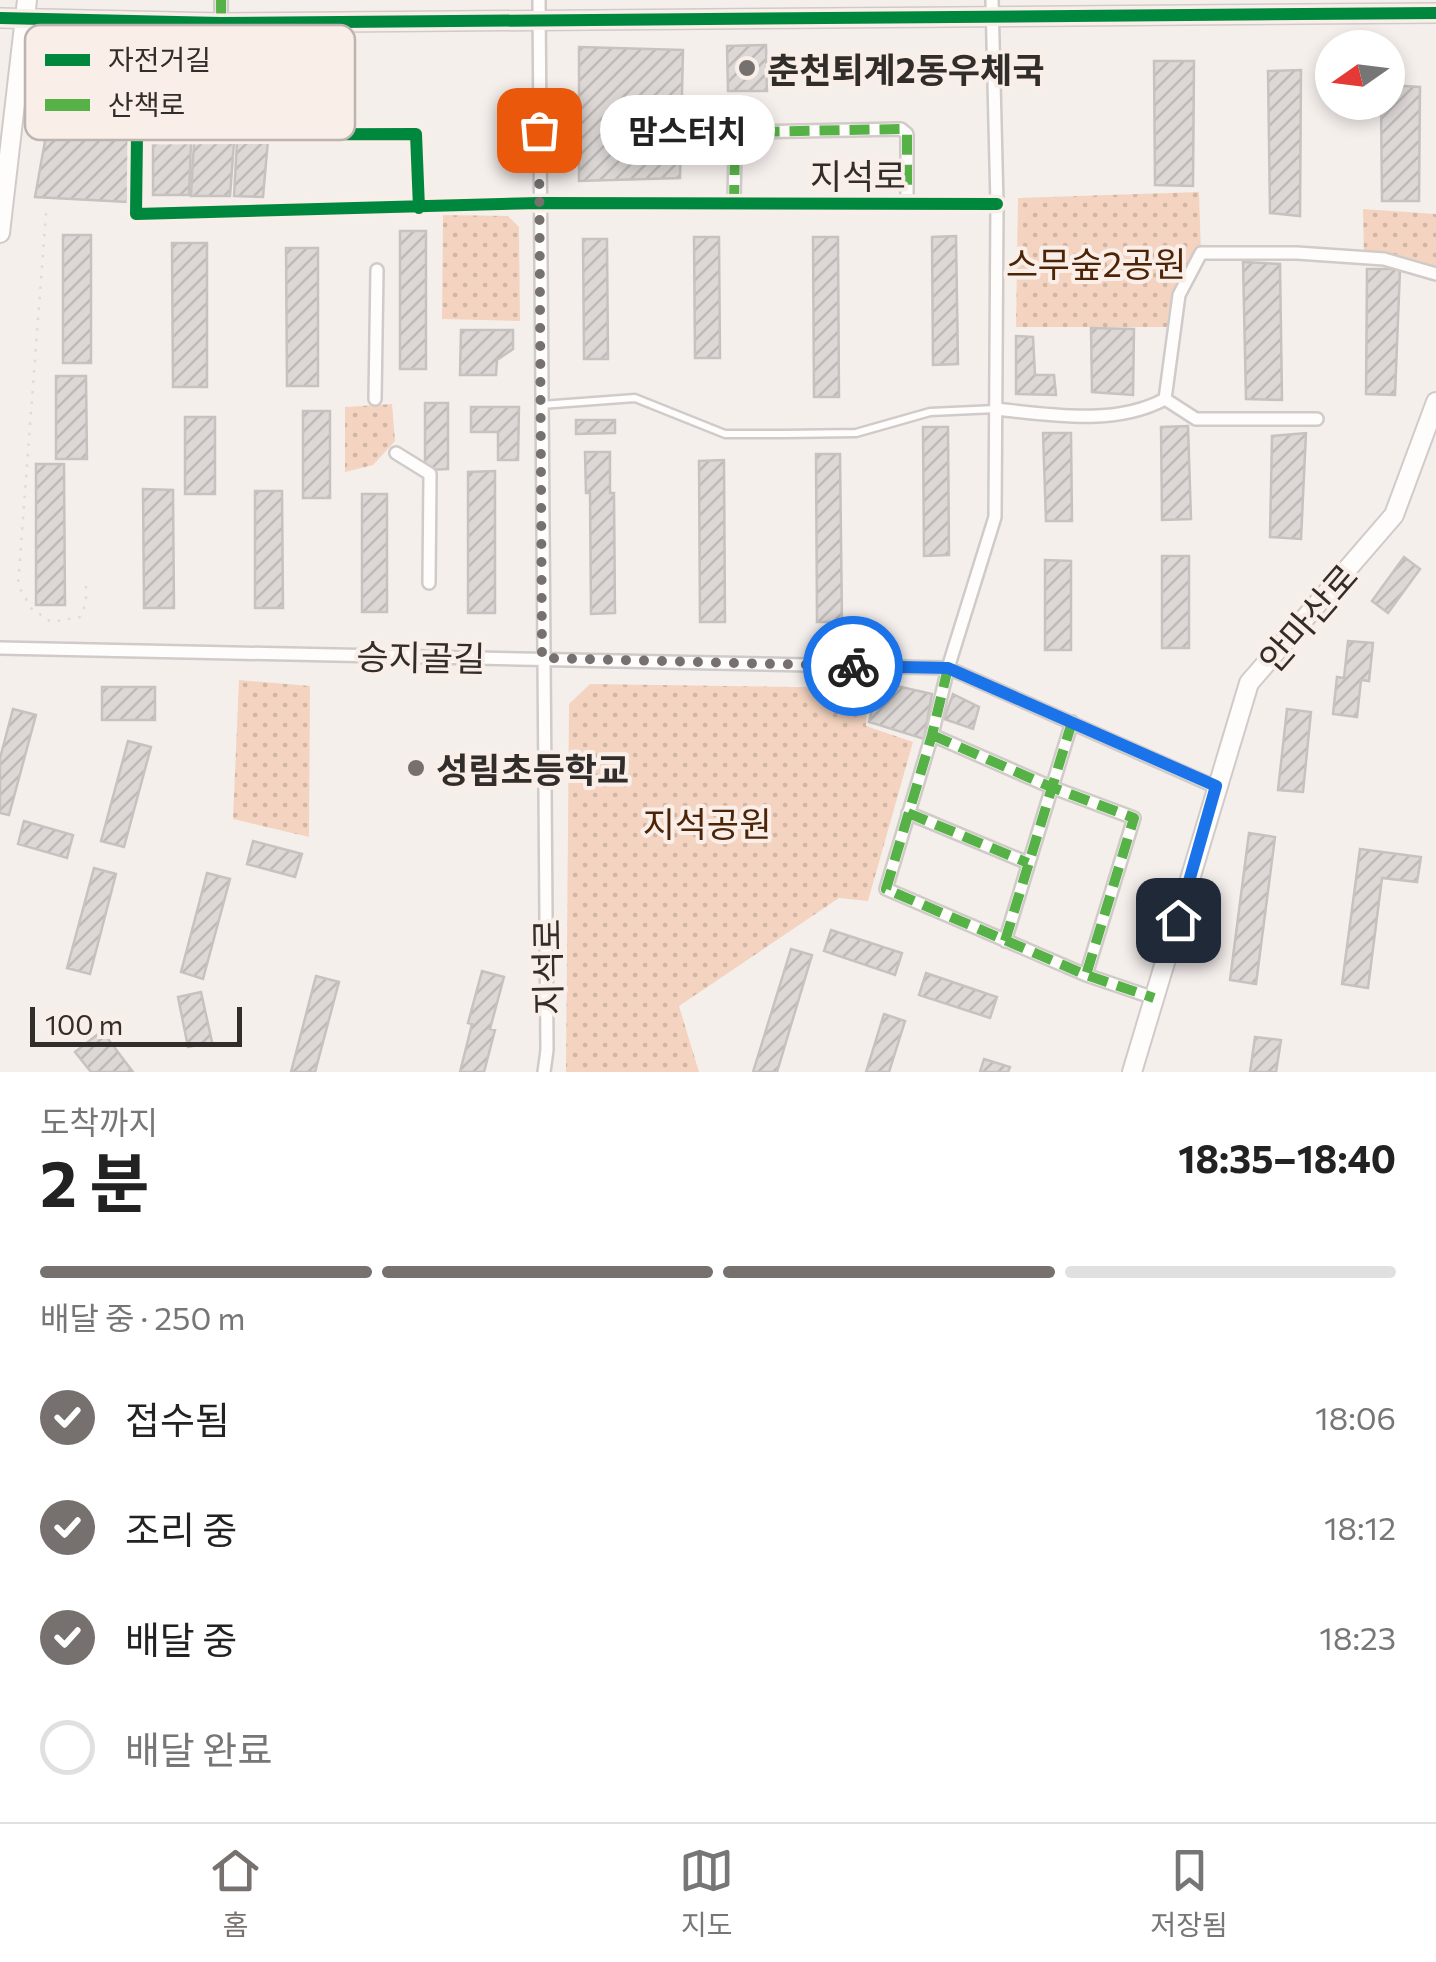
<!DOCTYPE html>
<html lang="ko">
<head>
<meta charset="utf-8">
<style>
	:root { --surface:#fff; --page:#f6f6f6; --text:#222; --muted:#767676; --line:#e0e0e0; --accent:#76716e }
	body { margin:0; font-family:Commissioner,"Noto Sans KR",sans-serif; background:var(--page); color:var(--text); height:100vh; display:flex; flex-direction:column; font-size:38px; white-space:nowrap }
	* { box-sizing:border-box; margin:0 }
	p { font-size:32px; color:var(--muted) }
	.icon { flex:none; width:55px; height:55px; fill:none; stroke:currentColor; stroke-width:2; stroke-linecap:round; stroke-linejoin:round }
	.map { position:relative; height:1072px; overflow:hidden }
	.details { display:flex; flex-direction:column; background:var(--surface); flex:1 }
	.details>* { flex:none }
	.needle { width:65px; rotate:256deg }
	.controls { position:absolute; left:1315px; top:30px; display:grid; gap:20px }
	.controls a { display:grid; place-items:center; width:90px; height:90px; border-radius:50%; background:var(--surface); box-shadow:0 5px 15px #0003; font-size:50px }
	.scale { position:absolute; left:30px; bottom:25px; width:212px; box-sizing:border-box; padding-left:10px; border:5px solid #312d2a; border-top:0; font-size:28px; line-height:35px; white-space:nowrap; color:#312d2a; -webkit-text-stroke:8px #f9eee8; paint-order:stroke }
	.pin { position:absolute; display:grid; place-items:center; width:85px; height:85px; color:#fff; margin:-42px; border-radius:20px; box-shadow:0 5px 15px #0006 }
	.courier { position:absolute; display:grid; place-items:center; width:100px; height:100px; margin:-50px; border:8px solid #1a73e8; border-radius:50%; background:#fff; color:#222; box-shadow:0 2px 12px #0007 }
	.bubble { position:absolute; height:70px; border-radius:35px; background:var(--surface); box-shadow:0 5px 15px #0003; font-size:32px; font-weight:700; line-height:70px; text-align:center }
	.overview em { font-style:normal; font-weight:700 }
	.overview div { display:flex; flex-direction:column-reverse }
	.overview { display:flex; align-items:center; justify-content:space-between; height:170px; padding:0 40px }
	h1 { font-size:65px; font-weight:700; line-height:75px }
	.bar { display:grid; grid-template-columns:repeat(4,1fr); gap:15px 10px; align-content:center; height:120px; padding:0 40px }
	.bar i { height:12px; border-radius:8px; background:var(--line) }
	.bar .current { background:var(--accent) }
	.bar p { grid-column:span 4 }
	ol { padding:0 40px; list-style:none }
	li { display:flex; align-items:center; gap:30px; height:110px }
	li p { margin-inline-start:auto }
	li .icon { padding:10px; border-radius:50%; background:var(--accent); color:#fff; stroke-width:4 }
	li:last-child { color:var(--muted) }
	li i { width:55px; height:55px; border:5px solid var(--line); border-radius:50% }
	.tab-bar { display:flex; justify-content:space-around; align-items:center; height:140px; border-top:2px solid var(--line); background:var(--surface); font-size:28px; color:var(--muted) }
	.tab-bar a { display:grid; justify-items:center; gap:5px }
	.tab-bar .current { color:var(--accent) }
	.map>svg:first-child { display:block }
	.park { fill:url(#park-dots) }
	.building { fill:url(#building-hatch); stroke:#c7c2bf; stroke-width:2.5 }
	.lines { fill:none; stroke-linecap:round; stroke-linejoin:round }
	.lane-casing { stroke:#d0cbc9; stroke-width:11 }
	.street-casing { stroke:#d0cbc9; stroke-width:16 }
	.secondary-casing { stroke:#d0cbc9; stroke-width:22 }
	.path { stroke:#dcdbda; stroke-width:2.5; stroke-dasharray:2.5 8; stroke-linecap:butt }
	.lane { stroke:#fefdfc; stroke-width:6 }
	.street { stroke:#fefdfc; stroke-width:11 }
	.secondary { stroke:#fefdfc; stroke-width:18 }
	.quiet { stroke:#56b246; stroke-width:10; stroke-dasharray:20 10; stroke-linecap:butt }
	.cycleway-casing { stroke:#f9eee8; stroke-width:19 }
	.cycleway { stroke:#00873e; stroke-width:12 }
	.done { stroke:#76716e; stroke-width:10; stroke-dasharray:0 18 }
	.route { stroke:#1a73e8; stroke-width:12 }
	.poi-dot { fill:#76716e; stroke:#f9eee8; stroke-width:4 }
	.labels { text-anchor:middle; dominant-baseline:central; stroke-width:8; stroke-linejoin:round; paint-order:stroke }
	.poi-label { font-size:35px; font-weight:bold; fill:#312d2a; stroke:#f9eee8; text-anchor:start }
	.street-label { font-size:35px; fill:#312d2a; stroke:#f9eee8 }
	.park-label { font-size:35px; fill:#4e2406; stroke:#f9eee8 }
	.key { fill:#f9eee8; stroke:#bdb4af; stroke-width:2.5 }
	.key-label { font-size:28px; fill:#312d2a }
</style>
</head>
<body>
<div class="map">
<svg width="1436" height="1072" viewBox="0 0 1436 1072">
	<defs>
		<pattern id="park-dots" width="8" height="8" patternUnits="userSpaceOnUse" patternTransform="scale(2.5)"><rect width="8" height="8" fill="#f4d4c0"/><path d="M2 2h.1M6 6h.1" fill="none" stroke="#d2b6a5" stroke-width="1.8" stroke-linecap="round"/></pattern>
		<pattern id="building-hatch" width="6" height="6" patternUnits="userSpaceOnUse" patternTransform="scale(2.5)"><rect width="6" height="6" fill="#ddd8d6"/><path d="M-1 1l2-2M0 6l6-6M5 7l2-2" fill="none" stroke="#bebab8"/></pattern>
	</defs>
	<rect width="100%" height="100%" fill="#f5efec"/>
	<path class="park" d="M1199 192 1201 253 1179 295 1174 327H1016L1018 198Z
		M1363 209 1436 214V274L1364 258Z
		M443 215 508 216 519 227 520 321 442 319Z
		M392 404 395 441 373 465 345 472V407Z
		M239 680 310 686 309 837 233 819Z
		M590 684 867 688 866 726 913 742 868 901 839 898 679 1006 699 1072H566L569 704Z"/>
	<path class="building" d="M63 40 194 45 213 58 211 107 137 111 127 202 35 197Z
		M766 45 767 91H728L727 46Z
		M579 47 683 50 680 178 579 181Z
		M1154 61H1194L1193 186 1155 185Z
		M1301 70 1300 216 1270 213 1268 71Z
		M1388 85 1420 87 1419 201H1382L1381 102H1388Z
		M268 140 263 197 234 196 237 142Z
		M191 142 189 195H153V143Z
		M194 142H234L230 196H191Z
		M400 231H426V369H400Z
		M63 235H91V363H63Z
		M956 236 958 364 933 365 932 237Z
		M694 237H719L720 358H695Z
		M813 237H838L839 397H814Z
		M583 239H607L608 359H584Z
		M172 243H207V387H173Z
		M286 248H318V386H287Z
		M1243 262 1280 264 1282 400 1246 399Z
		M1367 269H1400L1395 395 1366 394Z
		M1091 328 1134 329 1133 395 1092 392Z
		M461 330H513V349L497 360 496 375H460Z
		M1016 336 1033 337 1035 375H1054L1056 395 1016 394Z
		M56 376H86L87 459H56Z
		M425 403H448V469L425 470Z
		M471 407H519L518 460H498V432H471Z
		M303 411H330V498H303Z
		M185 417H215V494H185Z
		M576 420H615V433L576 434Z
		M1188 426 1191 519 1162 520 1161 427Z
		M923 427H948L949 555 924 556Z
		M1043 433H1071L1072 521H1046Z
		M1306 433 1301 539 1270 537 1272 436Z
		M585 452H610V493H614L615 613 591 614 590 493H586Z
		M816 454H840L842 622H817Z
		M724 460 725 622H700L699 461Z
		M36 464H64L65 605H36Z
		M495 471V613H468V472Z
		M143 489 173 490 174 608H144Z
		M255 491H282L283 608H255Z
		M362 494H387V612H362Z
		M1162 556H1189V648H1162Z
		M1404 557 1420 569 1388 613 1372 601Z
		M1045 560 1071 561V650H1045Z
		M1348 641 1373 643 1369 681 1361 680 1357 717 1333 714 1337 677 1344 678Z
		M879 682 932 694 924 739 869 722Z
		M102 687H155V720H102Z
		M953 694 979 707 973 729 944 719Z
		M13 709 36 715 9 815 0 813V758Z
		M1287 709 1311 712 1303 792 1278 790Z
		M128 741 151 747 124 847 101 841Z
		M24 821 73 835 67 858 18 844Z
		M1249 833 1275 837 1256 984 1230 980Z
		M253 841 302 854 295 877 247 864Z
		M1360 849 1421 857 1417 882 1382 878 1368 988 1342 984Z
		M94 868 116 874 90 974 67 968Z
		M207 873 230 879 203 979 181 972Z
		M831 930 902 953 895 975 824 951Z
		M791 949 812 955 777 1072H753Z
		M482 971 504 977 490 1029 495 1030 484 1072H460L472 1024 468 1023Z
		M926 973 997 997 990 1018 919 995Z
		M316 976 339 982 315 1072H291Z
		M201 992 212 1042 188 1047 178 997Z
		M884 1014 905 1021 889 1072H866Z
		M102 1031 133 1072H91L75 1052Z
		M1255 1037 1281 1040 1276 1072H1250Z
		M984 1059 1010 1067 1008 1072H980Z"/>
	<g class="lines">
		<defs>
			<path id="lane" d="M541 405 635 398 725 434H785L856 433 930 412 996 409"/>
			<path id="street" d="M221 0 222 133
				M539 0 547 1050 544 1072
				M992 0 997 204 995 517 948 668 932 735 886 889 1086 975 1154 998
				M734 205 735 144 749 132 901 129 907 134V204
				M419 208 416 134 137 135 136 214 539 203 997 204
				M375 399 377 270
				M1165 399 1179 295 1201 253H1297L1384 259 1436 274
				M996 409C1051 415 1116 426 1165 399L1196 419H1317
				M396 453 430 474 429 583
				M0 648 948 668 1216 787
				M932 735 1051 787 1134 818 1086 975
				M908 813 1028 863
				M1005 941 1072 722"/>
			<path id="secondary" d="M0 18 221 23 1436 13
				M0 233 27 0
				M1132 1072 1249 683 1394 515 1436 402"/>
		</defs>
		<use href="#lane" class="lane-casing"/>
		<use href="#street" class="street-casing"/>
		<use href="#secondary" class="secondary-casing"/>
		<path class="path" d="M46 213 18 585 31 608 51 622 80 617 86 602V585"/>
		<use href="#lane" class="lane"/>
		<use href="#street" class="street"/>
		<use href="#secondary" class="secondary"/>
		<path class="quiet" d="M221 0 222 133
			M734 205 735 144 749 132 901 129 907 134V204
			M948 668 932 735 886 889 1086 975 1154 998
			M932 735 1051 787 1134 818 1086 975
			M908 813 1028 863
			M1005 941 1072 722"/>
		<defs>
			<path id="cycleway" d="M0 18 221 23 1436 13
				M419 208 416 134 137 135 136 214 539 203 997 204"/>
		</defs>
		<use href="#cycleway" class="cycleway-casing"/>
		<use href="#cycleway" class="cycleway"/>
	</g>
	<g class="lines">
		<path class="done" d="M539 130 542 658 853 666"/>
		<path class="route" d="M853 666 948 668 1216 786 1178 920"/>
	</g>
	<g class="poi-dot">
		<circle cx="747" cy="68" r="10"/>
		<circle cx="416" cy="768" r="10"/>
	</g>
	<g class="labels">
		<g class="poi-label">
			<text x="767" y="68">춘천퇴계2동우체국</text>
			<text x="436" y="768">성림초등학교</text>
		</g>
		<g class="street-label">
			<text x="858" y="174">지석로</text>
			<text transform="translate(1307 617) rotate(-49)">안마산로</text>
			<text transform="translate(421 656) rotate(1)">승지골길</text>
			<text transform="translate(546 967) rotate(-91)">지석로</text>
		</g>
		<g class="park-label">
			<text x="1096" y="262">스무숲2공원</text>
			<text x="707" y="822">지석공원</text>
		</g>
	</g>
	<rect x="25" y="25" width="330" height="115" rx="15" class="key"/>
	<rect x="45" y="54" width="45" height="12" fill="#00873e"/>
	<rect x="45" y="99" width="45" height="12" fill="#56b246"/>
	<g class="key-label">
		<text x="108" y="70">자전거길</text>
		<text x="108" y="115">산책로</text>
	</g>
</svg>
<div class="controls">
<a><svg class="needle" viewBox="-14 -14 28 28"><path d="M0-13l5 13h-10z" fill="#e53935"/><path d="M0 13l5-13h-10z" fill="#767676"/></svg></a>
</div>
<div class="scale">100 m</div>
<div class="pin" style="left:539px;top:130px;background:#ea580c"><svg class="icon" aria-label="bag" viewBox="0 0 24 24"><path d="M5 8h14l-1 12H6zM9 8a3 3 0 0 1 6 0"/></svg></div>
<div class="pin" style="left:1178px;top:920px;background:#1f2937"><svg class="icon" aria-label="home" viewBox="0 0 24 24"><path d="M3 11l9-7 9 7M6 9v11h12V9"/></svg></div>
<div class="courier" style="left:853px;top:666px"><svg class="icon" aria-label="bike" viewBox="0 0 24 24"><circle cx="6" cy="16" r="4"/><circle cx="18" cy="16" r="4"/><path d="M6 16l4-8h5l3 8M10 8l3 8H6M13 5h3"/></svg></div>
<div class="bubble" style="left:600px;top:95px;width:175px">맘스터치</div>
</div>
<section class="details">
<div class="overview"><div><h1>2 분</h1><p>도착까지</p></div><em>18:35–18:40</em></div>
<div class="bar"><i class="current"></i><i class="current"></i><i class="current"></i><i></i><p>배달 중 · 250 m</p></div>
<ol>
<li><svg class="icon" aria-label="check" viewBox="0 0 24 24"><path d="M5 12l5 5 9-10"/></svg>접수됨<p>18:06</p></li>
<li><svg class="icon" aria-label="check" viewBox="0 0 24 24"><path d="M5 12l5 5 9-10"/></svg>조리 중<p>18:12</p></li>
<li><svg class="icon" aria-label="check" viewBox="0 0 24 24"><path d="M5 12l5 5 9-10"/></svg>배달 중<p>18:23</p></li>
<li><i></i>배달 완료</li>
</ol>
</section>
<nav class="tab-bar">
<a class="current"><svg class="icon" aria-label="home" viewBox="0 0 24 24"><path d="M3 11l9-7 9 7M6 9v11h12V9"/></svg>홈</a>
<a><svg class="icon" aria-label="map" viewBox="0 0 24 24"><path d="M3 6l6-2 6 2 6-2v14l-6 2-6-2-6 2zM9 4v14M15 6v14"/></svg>지도</a>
<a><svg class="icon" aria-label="saved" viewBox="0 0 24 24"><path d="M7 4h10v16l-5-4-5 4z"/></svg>저장됨</a>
</nav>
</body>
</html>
